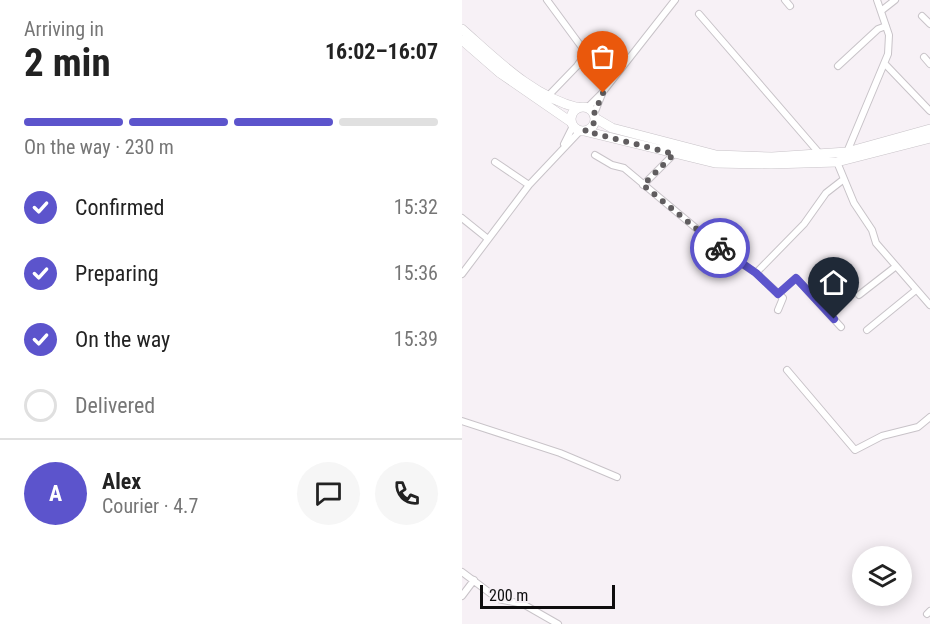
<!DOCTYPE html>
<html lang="en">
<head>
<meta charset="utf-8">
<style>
	:root { --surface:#fff; --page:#f6f6f6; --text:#222; --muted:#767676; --line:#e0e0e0; --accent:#5c54cc }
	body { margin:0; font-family:"Roboto Condensed",sans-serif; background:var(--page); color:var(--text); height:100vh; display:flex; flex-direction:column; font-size:22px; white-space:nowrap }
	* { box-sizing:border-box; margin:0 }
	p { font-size:20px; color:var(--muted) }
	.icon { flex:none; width:33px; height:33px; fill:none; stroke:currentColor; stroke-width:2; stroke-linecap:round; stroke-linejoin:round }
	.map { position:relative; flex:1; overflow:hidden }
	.side { display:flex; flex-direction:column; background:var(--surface); width:462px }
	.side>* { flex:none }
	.buttons { position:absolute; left:390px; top:546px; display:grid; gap:12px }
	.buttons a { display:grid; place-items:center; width:60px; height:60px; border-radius:50%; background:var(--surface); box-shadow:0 3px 15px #0003; font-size:30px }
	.scale { position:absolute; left:18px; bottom:15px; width:135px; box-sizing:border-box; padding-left:6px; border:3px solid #0e0d0e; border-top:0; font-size:16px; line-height:21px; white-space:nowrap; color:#0e0d0e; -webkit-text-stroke:4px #f7f1f6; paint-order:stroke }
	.pin { position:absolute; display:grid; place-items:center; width:51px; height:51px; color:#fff; margin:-62px -26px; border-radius:50% 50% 50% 0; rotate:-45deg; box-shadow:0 0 6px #0007 }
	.pin .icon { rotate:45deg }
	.courier { position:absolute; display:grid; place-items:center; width:60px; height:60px; margin:-30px; border:4px solid #5c54cc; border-radius:50%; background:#fff; color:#222; box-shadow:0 2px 8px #0007 }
	.headline em { font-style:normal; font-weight:700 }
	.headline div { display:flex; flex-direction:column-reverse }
	.headline { display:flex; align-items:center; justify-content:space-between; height:102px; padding:0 24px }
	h1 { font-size:39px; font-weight:700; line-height:45px }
	.bar { display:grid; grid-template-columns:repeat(4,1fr); gap:9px 6px; align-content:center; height:72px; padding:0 24px }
	.bar i { height:8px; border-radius:4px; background:var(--line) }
	.bar .current { background:var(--accent) }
	.bar p { grid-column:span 4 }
	.line { display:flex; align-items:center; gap:15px; padding:0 24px; border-top:2px solid var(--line) }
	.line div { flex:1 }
	.round { display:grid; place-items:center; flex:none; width:63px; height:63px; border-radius:32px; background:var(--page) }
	ol { padding:0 24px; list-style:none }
	li { display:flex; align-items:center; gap:18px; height:66px }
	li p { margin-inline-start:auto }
	li .icon { padding:6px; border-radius:50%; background:var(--accent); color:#fff; stroke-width:4 }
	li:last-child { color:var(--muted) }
	li i { width:33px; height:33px; border:3px solid var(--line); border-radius:50% }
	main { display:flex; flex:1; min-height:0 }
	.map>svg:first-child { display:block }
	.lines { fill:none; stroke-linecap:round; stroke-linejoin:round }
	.minor-casing { stroke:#c8c3c8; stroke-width:8 }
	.highway-casing { stroke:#c8c3c8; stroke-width:10 }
	.minor { stroke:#fff; stroke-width:6 }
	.highway { stroke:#fff; stroke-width:9 }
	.done { stroke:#605d5f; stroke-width:6; stroke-dasharray:0 10.8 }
	.route { stroke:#5c54cc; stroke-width:8 }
</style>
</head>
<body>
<main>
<section class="side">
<div class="headline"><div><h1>2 min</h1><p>Arriving in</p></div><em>16:02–16:07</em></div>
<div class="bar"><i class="current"></i><i class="current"></i><i class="current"></i><i></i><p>On the way · 230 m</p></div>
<ol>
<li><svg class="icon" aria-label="check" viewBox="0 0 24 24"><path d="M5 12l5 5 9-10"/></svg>Confirmed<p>15:32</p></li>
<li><svg class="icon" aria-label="check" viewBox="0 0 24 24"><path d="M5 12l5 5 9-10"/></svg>Preparing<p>15:36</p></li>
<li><svg class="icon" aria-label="check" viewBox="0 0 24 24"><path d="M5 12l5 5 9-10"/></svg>On the way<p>15:39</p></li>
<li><i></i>Delivered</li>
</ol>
<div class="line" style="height:108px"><b class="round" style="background:var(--accent);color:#fff">A</b><div><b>Alex</b><p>Courier · 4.7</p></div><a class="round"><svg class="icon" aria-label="chat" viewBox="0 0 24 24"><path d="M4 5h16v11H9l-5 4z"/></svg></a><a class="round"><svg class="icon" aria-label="phone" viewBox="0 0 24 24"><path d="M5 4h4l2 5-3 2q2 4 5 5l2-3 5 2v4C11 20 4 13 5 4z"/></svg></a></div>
</section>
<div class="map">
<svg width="468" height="624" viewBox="0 0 468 624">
	<rect width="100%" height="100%" fill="#f7f1f6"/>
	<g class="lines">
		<defs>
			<path id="minor" d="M85 0 124 53 115 66 86 96
				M323 0 328 6
				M419 11 433 0
				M237 14 358 154
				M460 16 468 24
				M462 57 468 64
				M423 64 468 111
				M376 66 416 29 424 26
				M125 108 140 93 213 0
				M132 114 140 94
				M102 144 111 126
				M385 152 426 54 427 35 415 0
				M133 155 150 165 162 168 265 254 294 273 342 224 364 193 382 179
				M33 162 67 185
				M375 162 392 203 410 230 414 243 468 305
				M181 185 212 154
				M0 218 26 239
				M294 273 321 298 316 310
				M0 274 67 185 118 131
				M316 294 334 278 379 327
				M397 295 433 267
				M405 330 454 290
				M325 370 393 450 420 436 456 427 468 417
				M0 421 98 453 155 477
				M0 572 36 599 61 604 96 624
				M0 596 12 580
				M465 614 468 611"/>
			<path id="highway" d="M0 29C34 59 71 97 117 108
				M0 40 38 73 109 122
				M109 119a12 12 0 1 1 24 0a12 12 0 1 1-24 0Z
				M133 118 150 128 254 155 310 157 385 152 468 129
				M122 131 253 163 309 164 375 162 468 138"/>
		</defs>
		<use href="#minor" class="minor-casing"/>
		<use href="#highway" class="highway-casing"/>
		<use href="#minor" class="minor"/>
		<use href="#highway" class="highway"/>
	</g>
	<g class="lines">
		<path class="done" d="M141 93 132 114V123L123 131 212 154 181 185 258 248"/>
		<path class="route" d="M258 248 294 273 316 294 334 278 372 319"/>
	</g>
</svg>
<div class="buttons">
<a><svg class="icon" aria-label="layers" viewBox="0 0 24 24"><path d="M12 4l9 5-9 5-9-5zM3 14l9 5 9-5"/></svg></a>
</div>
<div class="scale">200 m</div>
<div class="pin" style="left:141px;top:93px;background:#ea580c"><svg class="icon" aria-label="bag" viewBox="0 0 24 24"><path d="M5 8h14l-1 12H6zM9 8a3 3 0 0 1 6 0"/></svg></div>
<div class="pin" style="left:372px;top:319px;background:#1f2937"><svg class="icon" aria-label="home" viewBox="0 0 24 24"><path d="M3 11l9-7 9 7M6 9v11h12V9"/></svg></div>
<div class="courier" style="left:258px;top:248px"><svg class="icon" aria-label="bike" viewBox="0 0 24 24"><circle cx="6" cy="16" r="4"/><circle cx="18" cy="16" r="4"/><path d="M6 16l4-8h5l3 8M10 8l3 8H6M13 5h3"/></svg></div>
</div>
</main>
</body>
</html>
